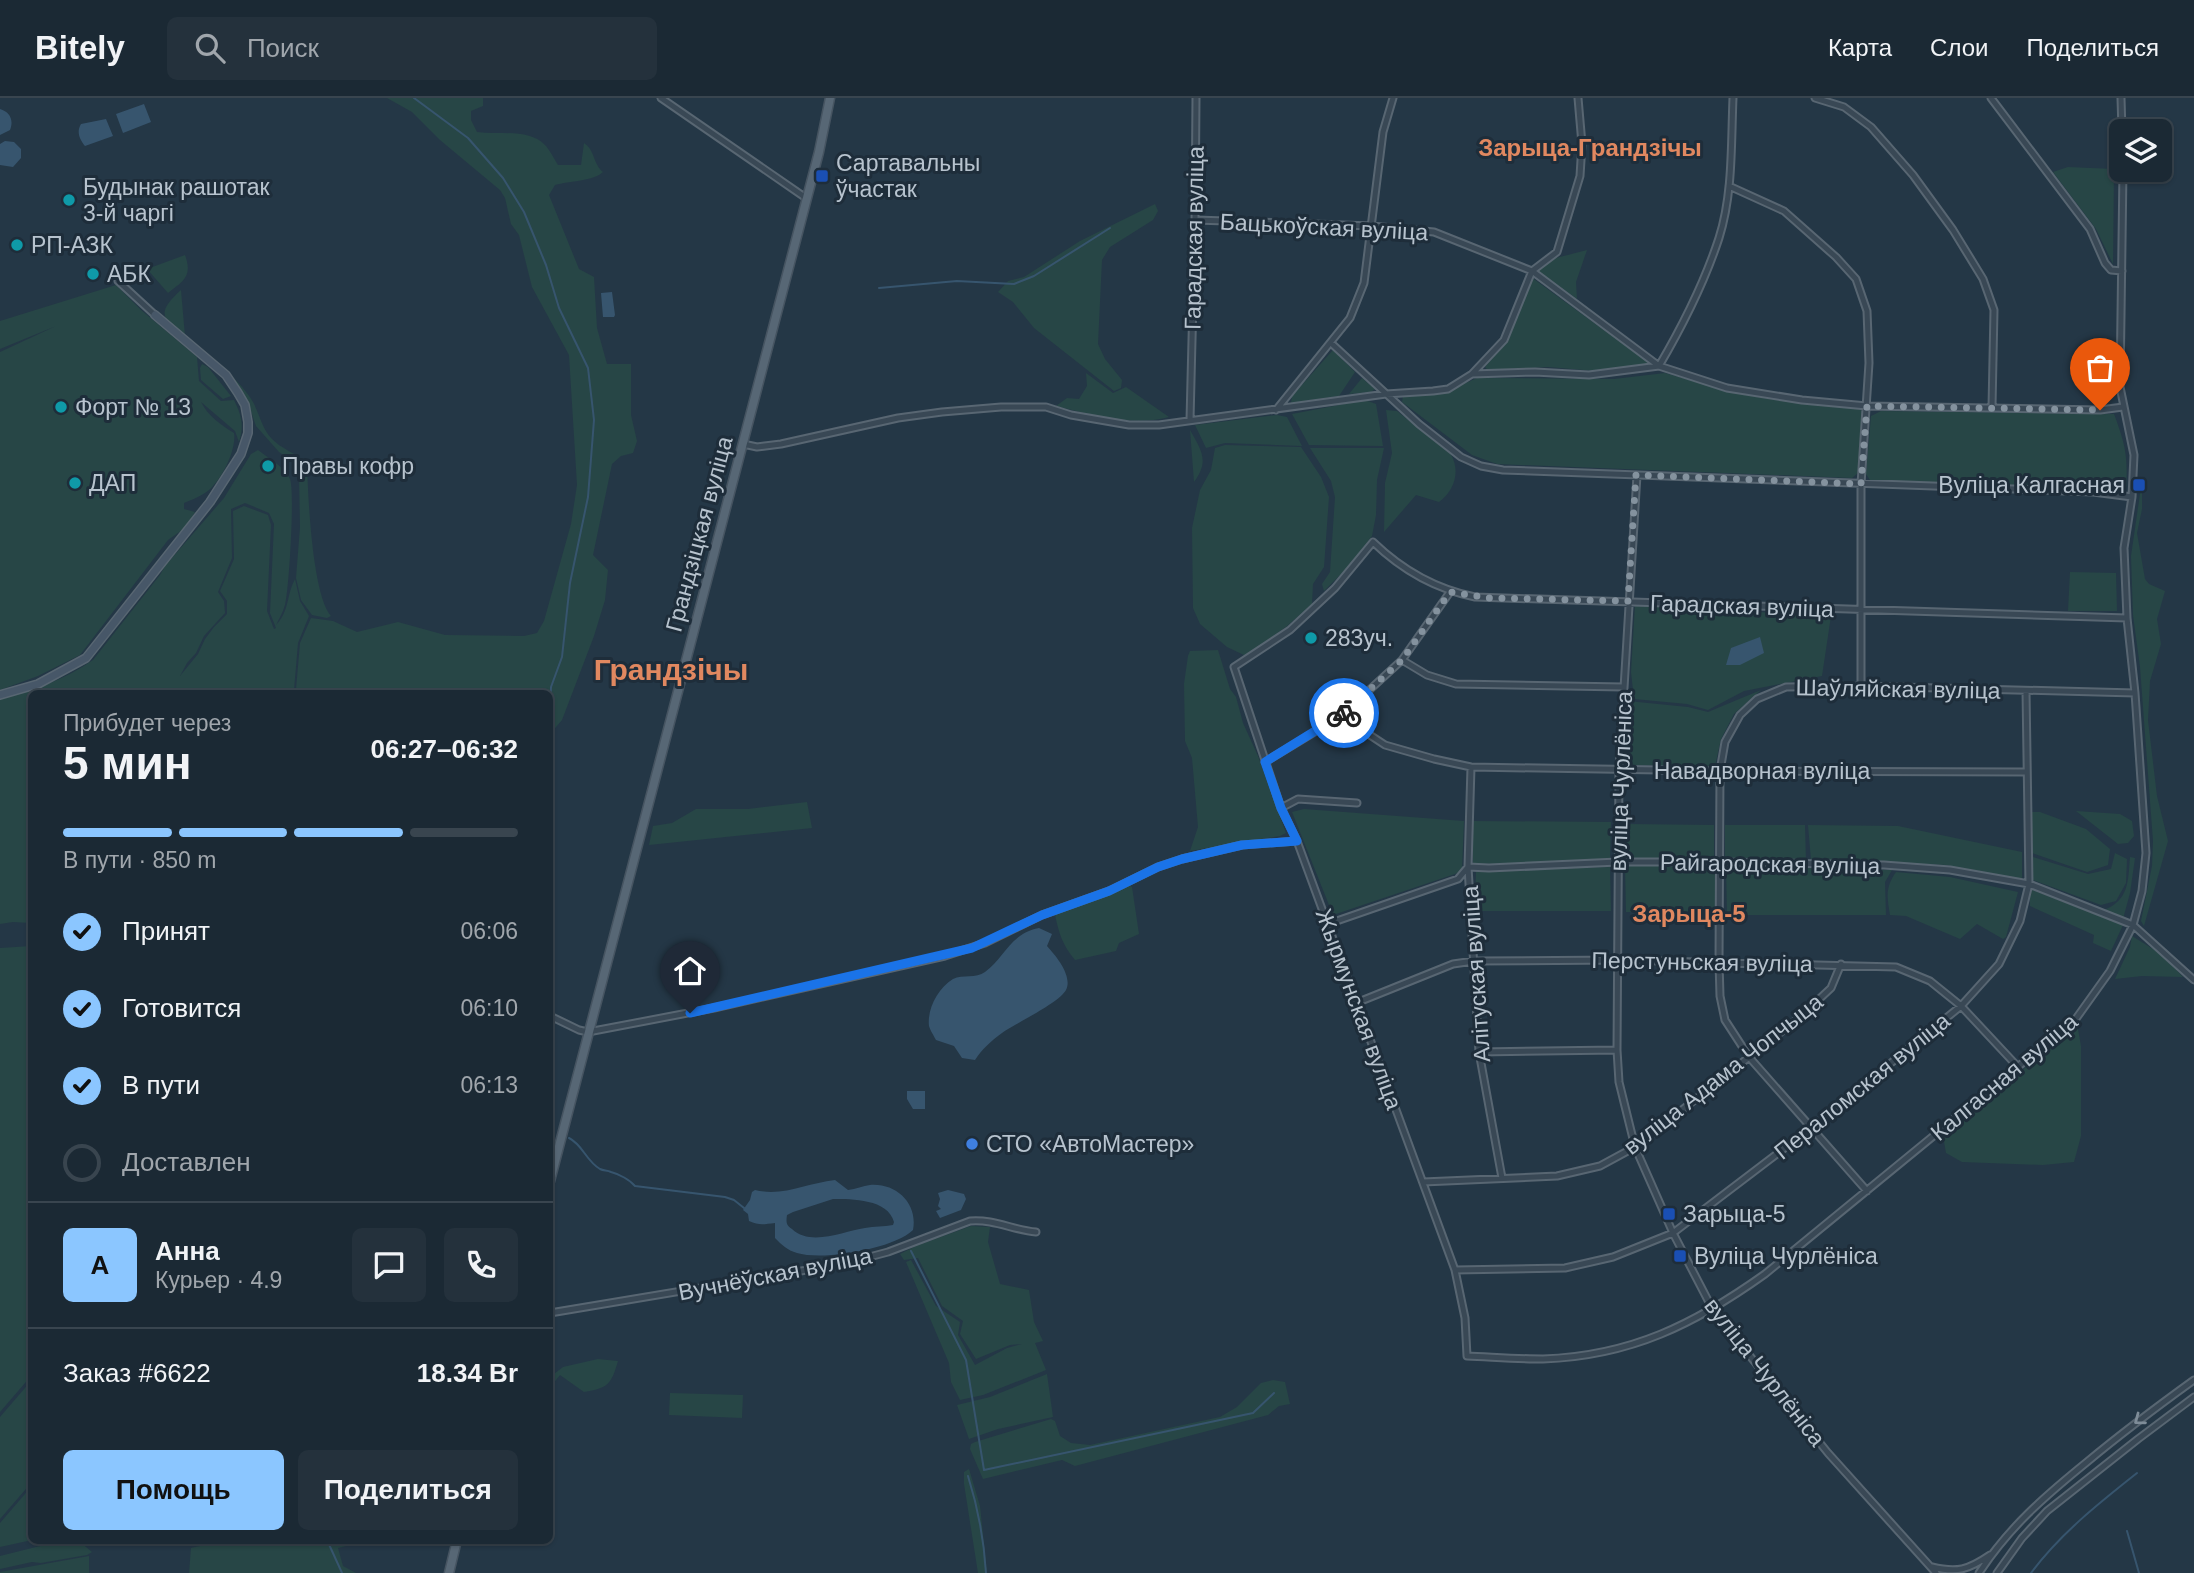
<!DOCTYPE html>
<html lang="ru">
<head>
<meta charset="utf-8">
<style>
	:root { --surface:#1b2934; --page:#24313c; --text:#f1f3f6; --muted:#a0a6ac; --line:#39454f; --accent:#8bc6ff }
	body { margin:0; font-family:Arial,sans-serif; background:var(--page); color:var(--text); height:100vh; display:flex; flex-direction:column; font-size:26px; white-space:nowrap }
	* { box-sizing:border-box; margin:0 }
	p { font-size:23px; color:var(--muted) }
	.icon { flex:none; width:38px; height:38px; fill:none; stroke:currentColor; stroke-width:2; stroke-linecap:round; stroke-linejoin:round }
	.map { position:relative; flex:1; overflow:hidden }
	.side { position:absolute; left:28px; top:592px; width:525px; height:854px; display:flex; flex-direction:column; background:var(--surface); border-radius:10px; box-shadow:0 2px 5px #0004,0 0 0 2px var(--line) }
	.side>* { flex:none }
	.tools { position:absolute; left:2109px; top:21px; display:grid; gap:14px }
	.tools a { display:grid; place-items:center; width:63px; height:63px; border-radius:10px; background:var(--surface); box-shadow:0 2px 5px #0004,0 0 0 2px var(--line); font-size:35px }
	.pin { position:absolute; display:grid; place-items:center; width:60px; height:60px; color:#fff; margin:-72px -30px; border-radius:50% 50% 50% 0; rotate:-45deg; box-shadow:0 0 7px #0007 }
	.pin .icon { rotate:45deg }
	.courier { position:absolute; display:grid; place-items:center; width:70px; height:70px; margin:-35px; border:5px solid #1a73e8; border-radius:50%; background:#fff; color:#222; box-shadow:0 2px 9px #0007 }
	.headline em { font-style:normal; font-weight:800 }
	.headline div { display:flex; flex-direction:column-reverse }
	.headline { display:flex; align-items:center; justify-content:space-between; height:119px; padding:0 35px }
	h1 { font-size:46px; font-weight:800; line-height:52px }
	.bar { display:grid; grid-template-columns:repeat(4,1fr); gap:10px 7px; align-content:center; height:84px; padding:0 35px }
	.bar i { height:9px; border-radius:5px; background:var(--line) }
	.bar .active { background:var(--accent) }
	.bar p { grid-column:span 4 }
	.line { display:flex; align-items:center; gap:18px; padding:0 35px; border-top:2px solid var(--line) }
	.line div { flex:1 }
	.round { display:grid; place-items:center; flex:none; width:74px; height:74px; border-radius:10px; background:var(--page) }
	ol { padding:0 35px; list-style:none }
	li { display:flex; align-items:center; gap:21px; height:77px }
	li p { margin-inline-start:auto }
	li .icon { padding:7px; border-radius:50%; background:var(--accent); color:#111; stroke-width:4 }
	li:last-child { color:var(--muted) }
	li i { width:38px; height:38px; border:4px solid var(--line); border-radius:50% }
	.primary-button { display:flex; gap:14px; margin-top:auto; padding:14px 35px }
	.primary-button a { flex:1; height:80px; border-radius:10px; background:var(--accent); color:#111; font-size:28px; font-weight:800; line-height:80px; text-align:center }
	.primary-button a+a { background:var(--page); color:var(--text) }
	header { display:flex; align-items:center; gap:42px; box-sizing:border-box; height:98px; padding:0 35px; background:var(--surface); border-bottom:2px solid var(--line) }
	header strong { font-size:33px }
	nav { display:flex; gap:38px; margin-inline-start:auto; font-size:24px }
	.search { width:490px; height:63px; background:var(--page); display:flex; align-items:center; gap:18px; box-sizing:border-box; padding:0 24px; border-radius:10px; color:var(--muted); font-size:26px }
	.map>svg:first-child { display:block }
	.green { fill:#274646; fill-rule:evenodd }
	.water { fill:#37556e; fill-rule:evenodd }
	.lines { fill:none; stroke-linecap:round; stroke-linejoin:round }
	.stream { stroke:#37556e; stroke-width:2 }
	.street-casing { stroke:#586672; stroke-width:9 }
	.secondary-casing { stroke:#586672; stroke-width:10 }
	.primary-casing { stroke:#465461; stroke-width:11 }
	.street { stroke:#394855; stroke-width:5 }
	.secondary { stroke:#475768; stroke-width:7 }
	.primary { stroke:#576775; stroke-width:8 }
	.oneway { stroke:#7e8c98 }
	.done { stroke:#84929e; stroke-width:7; stroke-dasharray:0 12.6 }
	.route { stroke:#1a73e8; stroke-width:9 }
	.transit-dot { fill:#1a4fb4; stroke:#1e2d3a; stroke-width:2.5 }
	.culture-dot { fill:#0f9aa8; stroke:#1e2d3a; stroke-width:2.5 }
	.shop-dot { fill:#3f7fe0; stroke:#1e2d3a; stroke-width:2.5 }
	.labels { text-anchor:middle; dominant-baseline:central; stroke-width:6; stroke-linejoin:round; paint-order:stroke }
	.poi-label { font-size:23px; fill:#b7c3ce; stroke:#1e2d3a; text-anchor:start }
	.street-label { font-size:23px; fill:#b7c3ce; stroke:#1e2d3a }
	.neighbourhood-label { font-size:24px; font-weight:bold; fill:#e18860; stroke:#1e2d3a }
	.district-label { font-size:30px; font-weight:bold; fill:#e18860; stroke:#1e2d3a }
</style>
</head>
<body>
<header>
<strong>Bitely</strong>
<div class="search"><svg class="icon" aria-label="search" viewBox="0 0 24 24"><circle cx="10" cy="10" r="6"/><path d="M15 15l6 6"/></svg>Поиск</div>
<nav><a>Карта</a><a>Слои</a><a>Поделиться</a></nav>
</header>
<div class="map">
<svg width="2194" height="1475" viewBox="0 0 2194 1475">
	<rect width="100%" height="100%" fill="#243746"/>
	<path class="green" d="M387 0H483V8L471 13V22L477 34C499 37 530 30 546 48 551 54 554 61 558 67H581L584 45C595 52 593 66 603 74 594 83 569 83 555 87L549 97 579 171 594 179 597 230 607 266H631V317L637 343 633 355 621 358 612 366 593 457 608 472 605 502 594 538 562 622 550 636V595H301L296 591 300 545 311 520 333 523 357 534 398 524 445 537 524 538 537 535 544 523 571 426 577 387 569 257 532 189 519 137 511 126 505 100 500 92 440 42 412 14Z
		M2068 69 2114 71 2113 166 2096 131 2053 74Z
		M1155 106 1158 113 1153 122 1110 149 1102 162 1098 246 1105 261 1122 282 1121 290 1114 293 1034 230 1013 204 998 194 1008 183 1024 179 1080 143Z
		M1587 152 1576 184 1577 201 1537 172 1556 160Z
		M185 157C193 179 183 183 168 195L147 171Z
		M1531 179 1649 265 1642 267 1595 273 1548 269 1488 272 1485 269 1509 239Z
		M116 187 141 212 197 259 199 283 221 303 234 302C242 318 244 328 239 344L235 333 201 304C208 318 221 327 234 335 237 352 220 386 205 395 199 399 191 402 184 405V411L195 414 185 430 168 442 80 557 38 578 0 592V254L56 228 0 251V223Z
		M181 192 185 238C159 220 158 213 181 192Z
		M1333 252 1355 274 1339 298 1291 305 1292 298Z
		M202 266 208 269 231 298 223 301 201 282 200 270Z
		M219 266C232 278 244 289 253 304 259 315 262 330 271 340 281 351 296 355 307 365 308 397 312 496 331 518L327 520 312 517 301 502 296 480 300 429 299 377 297 366 279 354 256 328 247 302Z
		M1086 275 1113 295 1126 289 1169 319C1131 329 1092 317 1056 308L1067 300 1079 301 1087 288Z
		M1665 275 1731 294 1768 301 1860 311 1863 314 1858 375 1852 380 1497 366 1472 357 1402 304 1403 298 1450 292 1477 280 1614 281Z
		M1362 280 1375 291 1371 294 1349 296Z
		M1365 302 1376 306 1383 348 1309 347 1292 316Z
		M1386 312 1397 313 1450 355C1461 372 1455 392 1439 404L1416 397 1384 434 1385 385 1392 355Z
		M1881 313 2114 316C2126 348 2128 359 2126 393L1870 382 1866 376 1871 318Z
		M1277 317 1287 319 1302 348 1225 345 1206 350 1195 327Z
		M1190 332C1201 352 1210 363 1194 384Z
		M1225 347 1301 349 1321 379 1329 399 1324 469 1313 486 1312 506 1286 529 1246 558 1227 549 1200 526 1193 510 1192 430 1200 392 1211 372 1215 350Z
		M1310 350H1384L1377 382 1376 417 1372 438 1348 469 1324 493 1322 486 1330 474 1335 399 1331 383Z
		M258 352C268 360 285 369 290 381 295 393 289 492 285 507 283 514 279 521 276 527 290 512 286 498 295 481L300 503 309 518 298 545 294 592 299 595H32L31 825 13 824 0 826V601C33 592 65 582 93 562L160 477 165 468 224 400 251 356ZM245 405 269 415 274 426 270 515 276 530 274 531 267 513 271 427 268 417 244 408 233 413 234 461 220 493 227 503V516L214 529 205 541 198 556 180 578 187 565 196 555 204 538 225 515 224 503 218 494 232 460 231 411Z
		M2142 382V411L2137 435 2145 481 2149 486 2165 493 2157 521 2161 546 2150 583 2148 622 2157 698 2168 743 2144 828 2141 823 2152 768 2153 743 2140 569 2133 517 2131 458Z
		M2070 474 2116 475 2117 513H2068Z
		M1635 507 1831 518 1822 578 1744 593 1708 612 1687 606 1634 601 1631 574Z
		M1218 552 1230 591 1236 599 1243 625 1258 658 1286 735 1280 738 1190 753 1198 729 1192 660 1185 643 1184 586 1188 558 1190 553Z
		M1761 592 1734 616 1721 641 1715 668 1628 667V603L1688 609 1708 614Z
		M807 704 812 730 649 747 653 728 672 725 696 711H748Z
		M1304 711 1464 723 1462 772 1455 776 1333 817 1292 714Z
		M2076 713 2120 716 2132 723 2134 738 2128 745 2118 746Z
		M2031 714H2040L2086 731 2110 751 2108 767 2087 774 2032 755Z
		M1472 723 1611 724 1610 761 1493 766 1473 765Z
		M1627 726 1714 727V760H1626Z
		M1725 727H1805L1806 763 1725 761Z
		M1808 727 1898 728 2022 754V781L1946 767 1811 762Z
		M2115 755 2127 761 2126 785 2116 803 2101 807 2033 782V759L2088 776 2111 771Z
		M2130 759 2135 760 2130 795 2123 821 2104 812C2129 802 2128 784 2130 759Z
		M1625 768H1715V814H1626Z
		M1726 768 1892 772 1885 784 1886 817H1727Z
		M1610 769 1611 813H1475L1476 773Z
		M1896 774 1950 779 2018 794 2006 839 2003 841 1977 826 1960 841 1906 818 1890 817C1887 799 1885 790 1896 774Z
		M1128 787 1132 789 1139 836 1119 845 1116 853 1075 862C1063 848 1059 836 1055 817Z
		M2030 791 2123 827 2111 853 2093 845 2094 837 2030 808Z
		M2132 838 2161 856 2183 879 2142 878 2115 881 2130 849Z
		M31 848V1278L0 1314V850Z
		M2078 931 2081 948V1038L2074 1064 2043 1067 1962 1064 1946 1055 1943 1038 1951 1030 2069 934Z
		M971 1128 990 1129 988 1144 1000 1186 1029 1192 1034 1224 1043 1243 1035 1245 1046 1272 983 1297 960 1302 951 1284 949 1265 906 1164 911 1162 936 1208 960 1224 958 1237 975 1267 1007 1250 1022 1246 1010 1247 976 1261 960 1236 963 1223 942 1208 918 1160 904 1162 900 1156 916 1148Z
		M598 1261 618 1263C611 1287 608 1290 584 1294L560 1277 552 1287 554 1301 550 1303V1273L554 1276 563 1269Z
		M1047 1276 1053 1319 998 1331 969 1341 957 1307 990 1299Z
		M1273 1282 1285 1284 1290 1306 1279 1308 1268 1317 1075 1368 1062 1362 983 1381 970 1351 971 1346 975 1344 1051 1321 1055 1323 1060 1338 1071 1345 1090 1347 1220 1319 1237 1309 1261 1285Z
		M31 1283V1385L0 1421V1319Z
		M670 1295 743 1297 742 1320 669 1317Z
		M969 1371 980 1408 987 1475H978L964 1386V1374Z
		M31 1389 32 1442 0 1449V1425Z
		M241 1442H351L350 1447 338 1450 343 1468 356 1475H189L191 1450C208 1445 224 1448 241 1442Z
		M60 1443 80 1444 92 1454 87 1457 41 1465 32 1464 0 1471V1458Z
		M89 1458V1475H0V1474Z"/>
	<path class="water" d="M144 6 151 24 123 35 116 16Z
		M0 11C10 14 14 22 10 32L0 37Z
		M106 21 113 38 85 48C80 42 76 34 81 26Z
		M5 43 14 44 21 51V60L13 69 0 67V46Z
		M612 194 615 217 614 219H603L601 195Z
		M1760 539 1764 555 1740 567H1726L1731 550Z
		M1039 830 1052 836 1047 848C1056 858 1073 878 1066 892 1059 905 1016 925 1002 935 991 943 982 951 975 962L962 960 954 948 936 942C934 938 930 932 929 928 927 911 938 890 953 881 963 876 976 881 985 874 1005 859 1011 835 1039 830Z
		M907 993H925V1011H913L907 1001Z
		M835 1082 848 1092C856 1091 863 1088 870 1087 897 1085 918 1106 913 1132 893 1151 823 1163 797 1155 787 1152 782 1147 775 1140V1125C764 1126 760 1128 749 1123L748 1116 743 1112 750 1102 752 1094 755 1092C783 1099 807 1085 835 1082ZM833 1101C852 1101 888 1101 894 1124L893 1127C884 1129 874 1128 865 1130 844 1133 811 1149 792 1131 786 1127 786 1124 787 1117L793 1114Z
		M948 1092 964 1096 966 1101 961 1112 940 1120 936 1113 941 1111 938 1108 940 1101 938 1095Z"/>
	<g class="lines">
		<path class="stream" d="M414 0 468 40 503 80 524 114 546 167 559 210 588 270 594 322 588 399 570 485 562 559 551 589 550 609
			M879 190 957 183 1014 186 1034 178 1110 130
			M550 1035 554 1036
			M569 1040C583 1047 586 1063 600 1071 604 1073 607 1072 611 1074 619 1076 630 1082 635 1088L725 1099 734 1102 744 1110
			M911 1153 966 1262 984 1372 1253 1315 1274 1295
			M968 1378C978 1410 984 1441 986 1475
			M2127 1433 2139 1475
			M327 1442 342 1475
			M2031 1475C2060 1436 2099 1405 2137 1375"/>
		<defs>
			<path id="street" d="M661 0 806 100
				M1815 0 1844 9 1871 29 1913 77 1953 132 1983 181 1994 212 1992 309
				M1991 0 2090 131 2105 165 2111 172 2122 173
				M2121 0 2122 33
				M2123 72 2120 289 2134 357 2132 399 2124 450 2127 520 2135 595 2146 755 2142 793 2133 827 2110 873 2075 922 1765 1176C1695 1226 1631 1258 1543 1261 1518 1261 1492 1259 1467 1258L1465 1220 1455 1172 1297 743 1281 710 1234 569 1290 532 1335 490 1373 444C1402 472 1435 491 1475 499L2127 520
				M1729 88 1784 113 1836 159 1856 181 1867 213 1869 265 1861 386V588
				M1195 122 1372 128 1434 134 1532 173 1659 268 1727 290 1802 302 1867 308 2100 312 2123 309
				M118 183 155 217
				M1331 245 1419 326 1461 359 1481 368 1503 372 2093 394 2132 399
				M1472 276 1504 242 1532 173 1557 154 1580 78 1582 46 1578 0
				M1276 312 1350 220 1364 185 1383 34 1393 0
				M1190 322 1195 122 1196 0
				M743 346 757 349 781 346 898 320 942 314 1001 309H1046L1071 317 1129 327H1159L1386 296 1433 293 1448 291 1472 276 1535 274 1589 277 1659 268C1683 227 1704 186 1719 140 1733 96 1731 46 1733 0
				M1637 377 1619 672 1617 952 1619 984 1635 1049 1673 1135 1713 1212 1828 1355 1936 1475
				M1402 562 1427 577 1456 586 1623 589
				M1341 618 1385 647 1434 661 1471 669 1720 673 2026 674
				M1265 664 1341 618 1402 562 1450 494
				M1471 669 1468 769 1479 954 1502 1080
				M1281 710 1298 701 1357 705
				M1328 826 1458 781 1468 769 1489 770 1618 764H1720L1884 767 1950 772 2029 786 2133 827 2194 882
				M1356 905 1453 866 1474 863 1618 862 1896 869 1930 883 1961 908 2018 969
				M550 918 579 932 588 934 714 910 945 858 985 845 1042 817 1109 793 1158 769 1182 761 1242 747 1297 743
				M1479 954 1617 952
				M1423 1084 1557 1078 1600 1068 1635 1049 1800 919 1831 890 1841 866
				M1867 1093 1749 959 1725 922 1720 898 1719 864 1720 673 1725 644 1740 617 1757 601 1786 589 1861 588 2135 595
				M1455 1172 1565 1170 1613 1159 1673 1135 1811 1030 1961 908 1999 866 2020 823 2029 786 2026 593
				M550 1215 843 1166 888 1154 970 1123C994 1121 1013 1132 1036 1134
				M1932 1469C1957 1475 1968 1472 1990 1457
				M1979 1475C2009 1429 2045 1398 2087 1364 2122 1335 2158 1308 2194 1282
				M1997 1475 2022 1440 2047 1413 2138 1341 2194 1299"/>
			<path id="secondary" d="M0 597 38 586 86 560 210 404 241 356 248 335V324L245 307 238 295 226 277 155 217"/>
			<path id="primary" d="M550 1083 819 54 830 0
				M449 1475 457 1442"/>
		</defs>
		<use href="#street" class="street-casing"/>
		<use href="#secondary" class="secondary-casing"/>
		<use href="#primary" class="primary-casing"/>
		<use href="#street" class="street"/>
		<use href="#secondary" class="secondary"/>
		<use href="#primary" class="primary"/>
	</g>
	<defs><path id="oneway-chevron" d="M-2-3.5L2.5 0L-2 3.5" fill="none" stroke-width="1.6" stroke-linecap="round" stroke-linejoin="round" transform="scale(1.75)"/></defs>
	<use class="oneway" href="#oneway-chevron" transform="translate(2139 1322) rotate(143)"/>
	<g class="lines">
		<path class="done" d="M1344 615 1402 562 1450 494 1490 500 1628 503 1636 377 1861 386 1867 308 2100 312"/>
		<path class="route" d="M690 915 972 850 1042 817 1109 793 1158 769 1182 761 1242 747 1297 743 1281 710 1265 664 1344 615"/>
	</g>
	<g class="transit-dot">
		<rect x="815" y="71" width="14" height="14" rx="3.5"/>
		<rect x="2132" y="380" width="14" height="14" rx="3.5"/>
		<rect x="1662" y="1109" width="14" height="14" rx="3.5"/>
		<rect x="1673" y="1151" width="14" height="14" rx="3.5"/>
	</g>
	<g class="culture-dot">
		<circle cx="69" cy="102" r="7"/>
		<circle cx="17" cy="147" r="7"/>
		<circle cx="93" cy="176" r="7"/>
		<circle cx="61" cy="309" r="7"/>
		<circle cx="268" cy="368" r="7"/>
		<circle cx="75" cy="385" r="7"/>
		<circle cx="1311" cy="540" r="7"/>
	</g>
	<circle class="shop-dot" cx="972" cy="1046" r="7"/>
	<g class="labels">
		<g class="poi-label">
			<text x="836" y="65">Сартавальны<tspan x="836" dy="26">ўчастак</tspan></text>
			<text x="83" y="89">Будынак рашотак<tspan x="83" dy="26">3-й чаргі</tspan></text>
			<text x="31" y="147">РП-АЗК</text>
			<text x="107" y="176">АБК</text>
			<text x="75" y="309">Форт № 13</text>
			<text x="282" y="368">Правы кофр</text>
			<text x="89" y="385">ДАП</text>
			<text x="2125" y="387" text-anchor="end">Вуліца Калгасная</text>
			<text x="1325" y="540">283уч.</text>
			<text x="986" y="1046">СТО «АвтоМастер»</text>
			<text x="1683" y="1116">Зарыца-5</text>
			<text x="1694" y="1158">Вуліца Чурлёніса</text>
		</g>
		<g class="street-label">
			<text transform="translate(1324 129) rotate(3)">Бацькоўская вуліца</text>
			<text transform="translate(1194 140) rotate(-89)">Гарадская вуліца</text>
			<text transform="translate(699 436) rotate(-75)">Грандзіцкая вуліца</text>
			<text transform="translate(1742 508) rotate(2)">Гарадская вуліца</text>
			<text transform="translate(1898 591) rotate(1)">Шаўляйская вуліца</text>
			<text x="1762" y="673">Навадворная вуліца</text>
			<text transform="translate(1621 683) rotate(-88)">вуліца Чурлёніса</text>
			<text transform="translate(1770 766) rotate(1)">Райгародская вуліца</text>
			<text transform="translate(1702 864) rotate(1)">Перстуньская вуліца</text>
			<text transform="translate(1476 876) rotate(-94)">Алітуская вуліца</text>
			<text transform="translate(1359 911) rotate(70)">Жырмунская вуліца</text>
			<text transform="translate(1723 976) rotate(-38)">вуліца Адама Чопчыца</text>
			<text transform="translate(2004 979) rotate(-40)">Калгасная вуліца</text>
			<text transform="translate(1862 988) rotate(-39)">Пераломская вуліца</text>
			<text transform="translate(775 1176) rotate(-11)">Вучнёўская вуліца</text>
			<text transform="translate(1765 1274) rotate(52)">вуліца Чурлёніса</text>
		</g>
		<g class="neighbourhood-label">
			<text x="1590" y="49">Зарыца-Грандзічы</text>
			<text x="1689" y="815">Зарыца-5</text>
		</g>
		<g class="district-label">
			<text x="671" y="571">Грандзічы</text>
		</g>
	</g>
</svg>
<div class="tools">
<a><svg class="icon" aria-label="layers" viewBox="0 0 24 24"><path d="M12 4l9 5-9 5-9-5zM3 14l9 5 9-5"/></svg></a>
</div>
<div class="pin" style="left:2100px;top:312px;background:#ea580c"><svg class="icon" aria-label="bag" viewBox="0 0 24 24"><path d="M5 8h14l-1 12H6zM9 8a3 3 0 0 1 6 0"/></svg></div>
<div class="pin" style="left:690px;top:915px;background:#1f2937"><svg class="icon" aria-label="home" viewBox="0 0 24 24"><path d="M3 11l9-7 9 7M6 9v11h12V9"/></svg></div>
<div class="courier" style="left:1344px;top:615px"><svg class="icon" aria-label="bike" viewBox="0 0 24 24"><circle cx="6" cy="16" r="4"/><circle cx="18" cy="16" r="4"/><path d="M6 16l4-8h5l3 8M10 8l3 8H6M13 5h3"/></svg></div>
<section class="side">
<div class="headline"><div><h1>5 мин</h1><p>Прибудет через</p></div><em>06:27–06:32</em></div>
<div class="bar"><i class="active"></i><i class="active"></i><i class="active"></i><i></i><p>В пути · 850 m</p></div>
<ol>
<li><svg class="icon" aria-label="check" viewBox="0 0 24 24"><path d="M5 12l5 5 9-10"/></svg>Принят<p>06:06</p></li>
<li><svg class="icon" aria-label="check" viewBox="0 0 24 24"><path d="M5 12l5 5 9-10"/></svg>Готовится<p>06:10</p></li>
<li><svg class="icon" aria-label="check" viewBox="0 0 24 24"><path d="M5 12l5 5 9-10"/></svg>В пути<p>06:13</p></li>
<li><i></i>Доставлен</li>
</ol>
<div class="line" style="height:126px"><b class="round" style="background:var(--accent);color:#111">А</b><div><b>Анна</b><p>Курьер · 4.9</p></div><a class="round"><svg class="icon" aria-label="chat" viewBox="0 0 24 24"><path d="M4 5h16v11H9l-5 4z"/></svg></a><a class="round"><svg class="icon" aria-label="phone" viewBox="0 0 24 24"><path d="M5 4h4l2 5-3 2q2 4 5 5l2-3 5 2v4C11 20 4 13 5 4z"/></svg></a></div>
<div class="line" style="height:91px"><div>Заказ #6622</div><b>18.34 Br</b></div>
<div class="primary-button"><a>Помощь</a><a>Поделиться</a></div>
</section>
</div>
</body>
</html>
